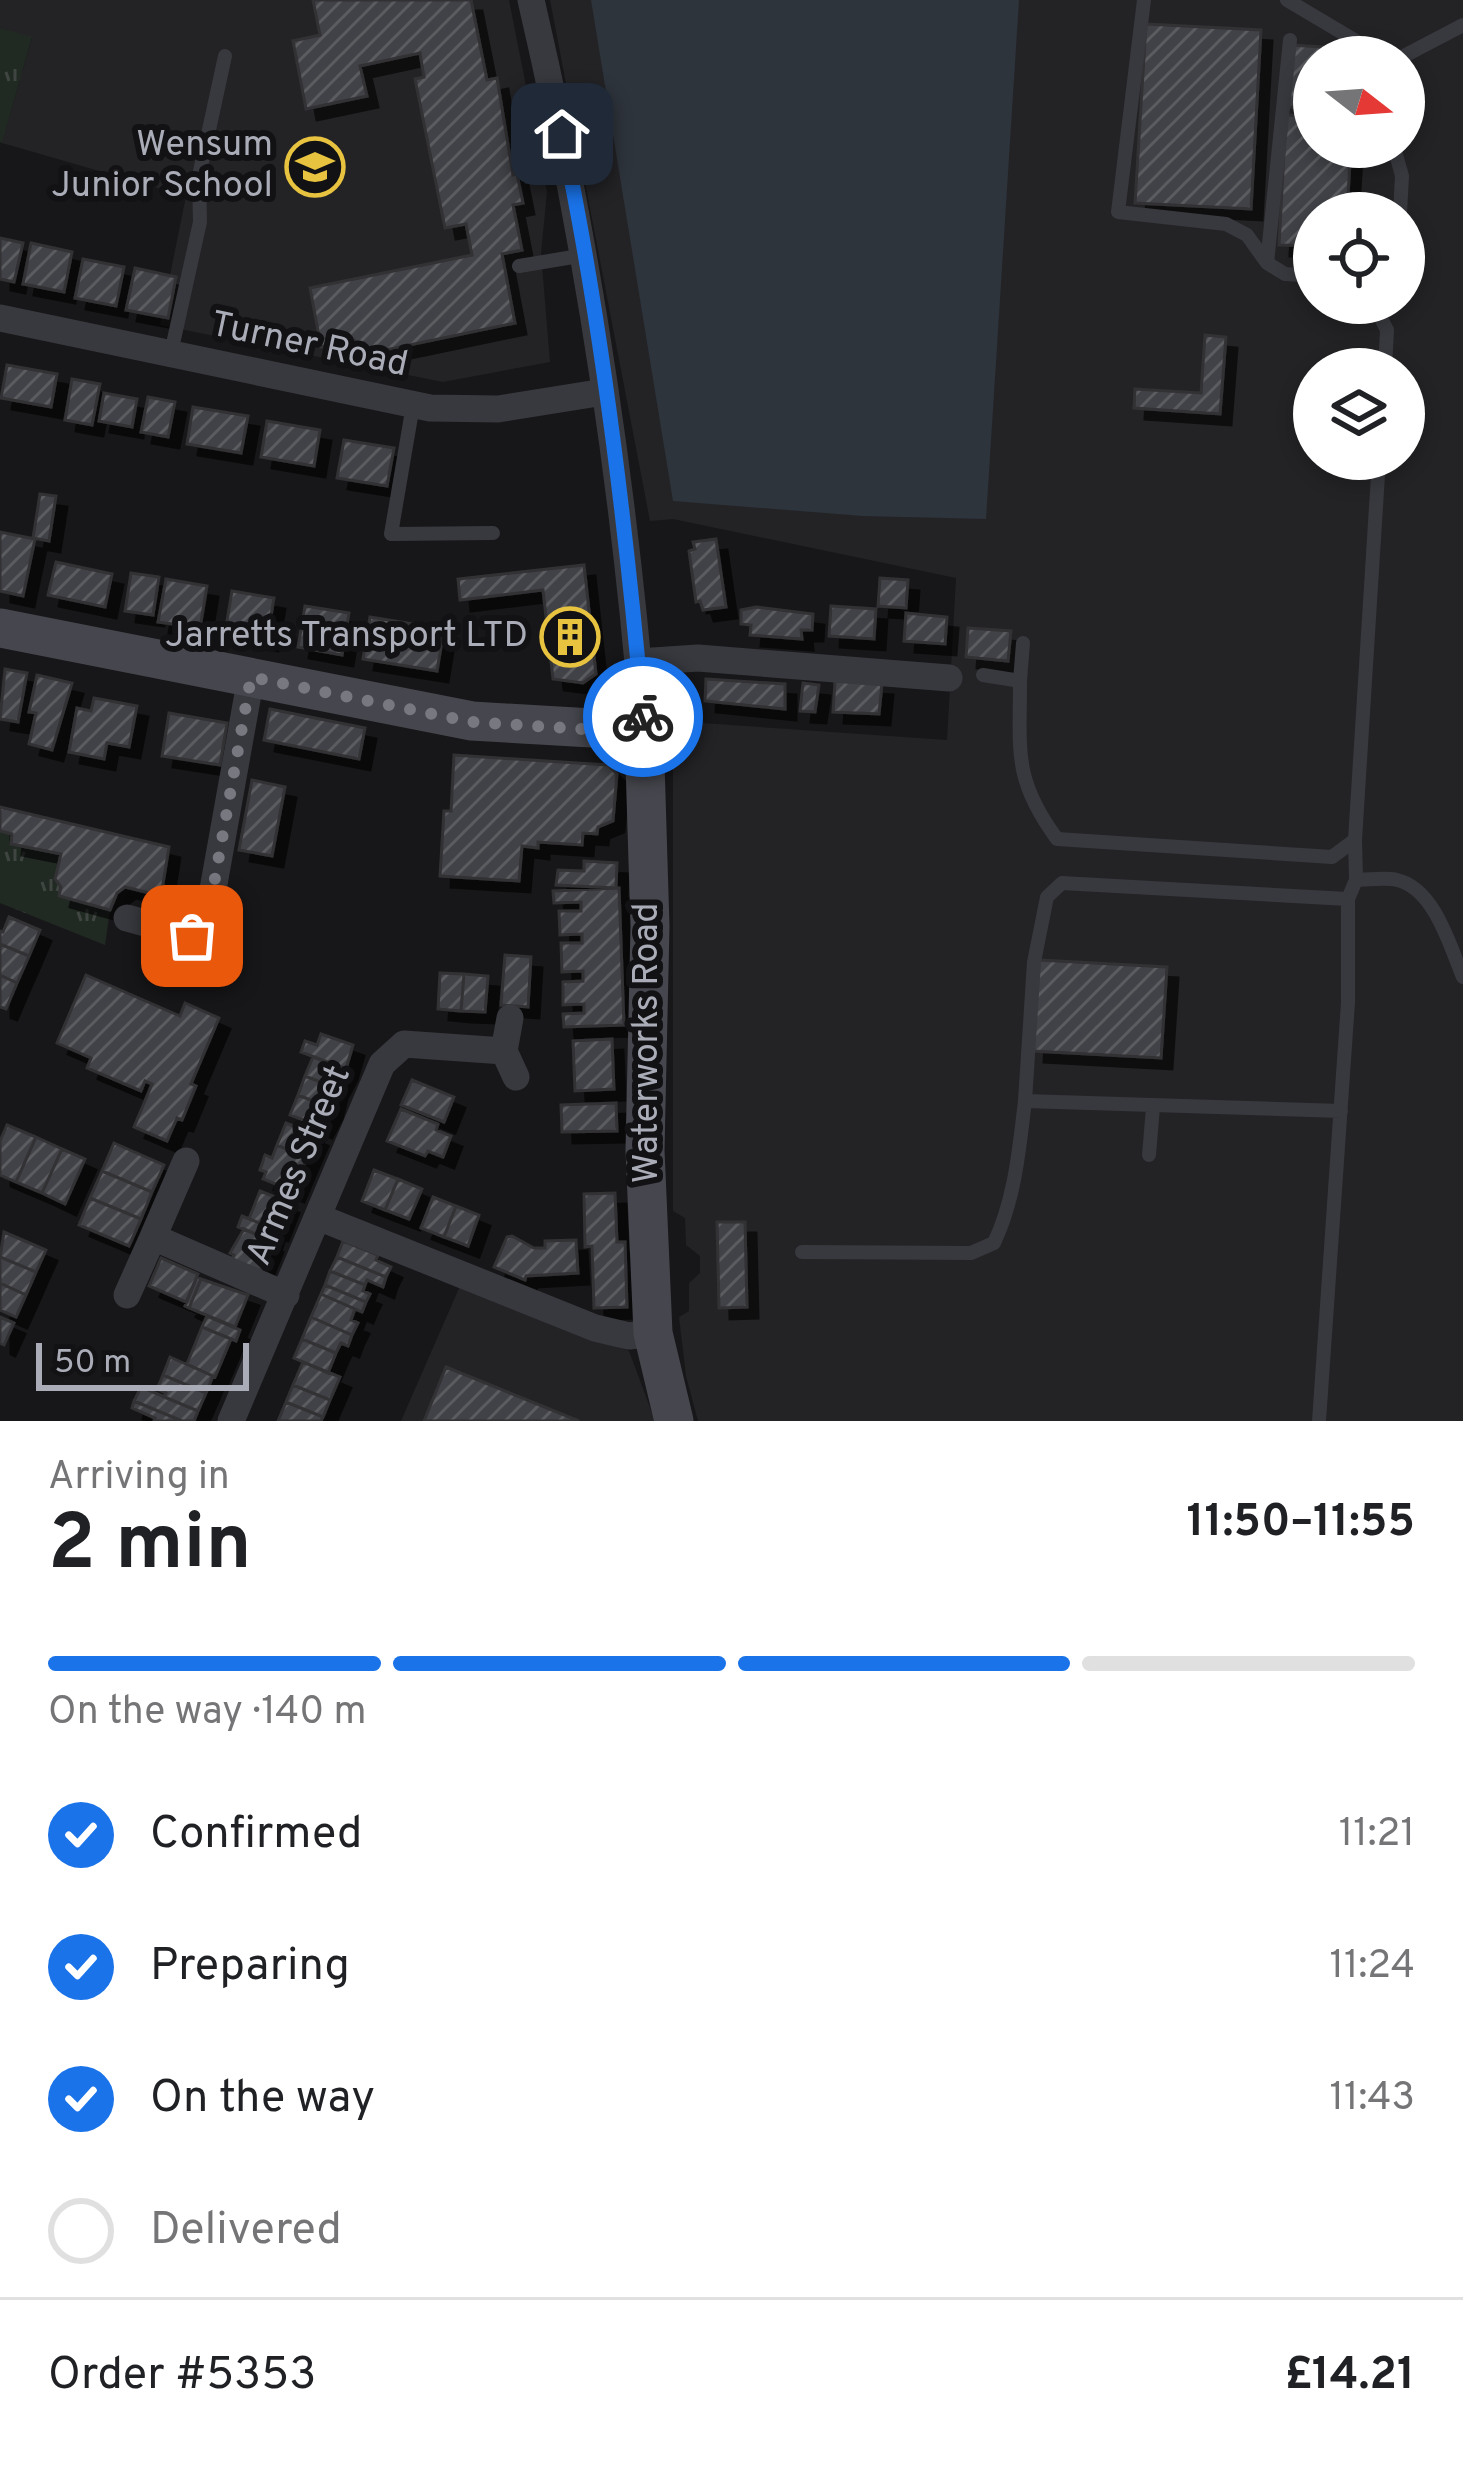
<!DOCTYPE html>
<html lang="en">
<head>
<meta charset="utf-8">
<style>
	:root { --surface:#fff; --page:#f2f2f2; --text:#202124; --muted:#757577; --line:#e0e0e0; --accent:#1a73e8 }
	body { margin:0; font-family:Overpass,sans-serif; background:var(--page); color:var(--text); height:100vh; display:flex; flex-direction:column; font-size:45px; white-space:nowrap }
	* { box-sizing:border-box; margin:0 }
	p { font-size:39px; color:var(--muted) }
	.icon { flex:none; width:66px; height:66px; fill:none; stroke:currentColor; stroke-width:2; stroke-linecap:round; stroke-linejoin:round }
	.map { position:relative; height:1421px; overflow:hidden }
	.sheet { display:flex; flex-direction:column; background:var(--surface); flex:1 }
	.sheet>* { flex:none }
	.needle { width:78px; rotate:107deg }
	.controls { position:absolute; left:1293px; top:36px; display:grid; gap:24px }
	.controls a { display:grid; place-items:center; width:132px; height:132px; border-radius:50%; background:var(--surface); box-shadow:0 6px 18px #0003; font-size:60px }
	.scale { position:absolute; left:36px; bottom:30px; width:213px; box-sizing:border-box; padding-left:12px; border:6px solid #aaadb8; border-top:0; font-size:33px; line-height:42px; white-space:nowrap; color:#aaadb8; -webkit-text-stroke:9px #121214; paint-order:stroke }
	.pin { position:absolute; display:grid; place-items:center; width:102px; height:102px; color:#fff; margin:-51px; border-radius:24px; box-shadow:0 6px 18px #0006 }
	.courier { position:absolute; display:grid; place-items:center; width:120px; height:120px; margin:-60px; border:9px solid #1a73e8; border-radius:50%; background:#fff; color:#222; box-shadow:0 3px 15px #0007 }
	.headline em { font-style:normal; font-weight:700 }
	.headline div { display:flex; flex-direction:column-reverse }
	.headline { display:flex; align-items:center; justify-content:space-between; height:204px; padding:0 48px }
	h1 { font-size:78px; font-weight:700; line-height:90px }
	.bar { display:grid; grid-template-columns:repeat(4,1fr); gap:18px 12px; align-content:center; height:144px; padding:0 48px }
	.bar i { height:15px; border-radius:9px; background:var(--line) }
	.bar .selected { background:var(--accent) }
	.bar p { grid-column:span 4 }
	.line { display:flex; align-items:center; gap:30px; padding:0 48px; border-top:3px solid var(--line) }
	.line div { flex:1 }
	ol { padding:0 48px; list-style:none }
	li { display:flex; align-items:center; gap:36px; height:132px }
	li p { margin-inline-start:auto }
	li .icon { padding:12px; border-radius:50%; background:var(--accent); color:#fff; stroke-width:4 }
	li:last-child { color:var(--muted) }
	li i { width:66px; height:66px; border:6px solid var(--line); border-radius:50% }
	.map>svg:first-child { display:block }
	.built { fill:#232326; fill-rule:evenodd }
	.grass { fill:url(#grass-tufts) }
	.water { fill:#2e343c }
	.building { fill:url(#building-hatch); stroke:#323135; stroke-width:3; filter:url(#shadow) }
	.lines { fill:none; stroke-linecap:round; stroke-linejoin:round }
	.lane { stroke:#38393e; stroke-width:14 }
	.street { stroke:#38393e; stroke-width:27 }
	.secondary { stroke:#46474e; stroke-width:39 }
	.done { stroke:#777880; stroke-width:12; stroke-dasharray:0 21.6 }
	.route { stroke:#1a73e8; stroke-width:15 }
	.labels { text-anchor:middle; dominant-baseline:central; stroke-width:12; stroke-linejoin:round; paint-order:stroke }
	.poi-label { font-size:36px; fill:#aaadb8; stroke:#121214; text-anchor:end }
	.street-label { font-size:36px; fill:#aaadb8; stroke:#121214 }
</style>
</head>
<body>
<div class="map">
<svg width="1463" height="1421" viewBox="0 0 1463 1421">
	<defs>
		<pattern id="grass-tufts" width="24" height="20" patternUnits="userSpaceOnUse" patternTransform="scale(3)"><rect width="24" height="20" fill="#212923"/><path d="M3 7l-1-3M5 7V3M7 7l1-3M15 17l-1-3M17 17v-4M19 17l1-3" fill="none" stroke="#3f4541"/></pattern>
		<pattern id="building-hatch" width="6" height="6" patternUnits="userSpaceOnUse" patternTransform="scale(3)"><rect width="6" height="6" fill="#414246"/><path d="M-1 1l2-2M0 6l6-6M5 7l2-2" fill="none" stroke="#5a5b5f"/></pattern>
		<filter id="shadow"><feDropShadow dx="11" dy="11" stdDeviation="0" flood-color="#0009"/></filter>
	</defs>
	<rect width="100%" height="100%" fill="#171719"/>
	<path class="built" d="M0 0H509L547 192 541 253 550 362 443 382 160 325 186 196 2 143 32 38 0 28Z
		M550 0H1463V1421H698L686 1376 679 1317 689 1311V1283L700 1273V1256L686 1245 685 1218 673 1211V721L947 740 956 578 673 519 650 521ZM1314 57H1404V147H1314ZM1314 213H1404V303H1314ZM1314 369H1404V459H1314Z
		M460 1286 629 1351 655 1421H401Z"/>
	<path class="grass" d="M0 28 32 37 2 143 0 142Z
		M0 831 12 834V844L61 854 59 897 110 910 105 945 0 903Z"/>
	<path class="water" d="M591 0H1019L986 519 863 516 673 501Z"/>
	<path class="building" d="M313 0H471L487 80 497 78 513 175 517 174 523 203 513 205 522 250 502 254 515 323 357 356 354 340 321 347 310 288 472 255 466 224 445 228 415 79 424 77 420 53 360 66 367 96 306 109 293 41 320 35Z
		M1146 24 1261 30 1251 209 1135 203Z
		M1291 45 1337 48V57H1314V108L1288 107Z
		M1286 115 1314 116V147H1351L1348 195 1382 197 1381 213H1314V246L1279 245Z
		M0 238 23 243 14 282 0 279Z
		M31 243 72 252 64 292 23 284Z
		M83 259 124 267 116 306 75 298Z
		M135 268 176 277 168 318 126 310Z
		M1205 335 1226 337 1220 414 1134 408 1135 389 1201 393Z
		M7 365 57 374 51 407 1 398Z
		M72 379 100 384 92 425 65 420Z
		M104 393 137 399 132 427 99 421Z
		M148 397 175 402 168 437 141 432Z
		M193 407 248 416 241 453 187 444Z
		M267 421 320 430 314 466 261 457Z
		M344 440 394 448 387 486 337 478Z
		M40 494 56 496 49 541 33 538Z
		M0 532 35 539 23 596 0 591Z
		M716 539 726 607 703 610 700 601 696 602 689 551 695 549 693 542Z
		M56 562 112 574 105 607 48 595Z
		M584 565 596 674 583 683 553 679 543 590 460 600 458 579Z
		M131 573 159 577 153 615 125 611Z
		M880 578 908 580 906 608 878 606Z
		M166 579 207 586 200 628 158 622Z
		M232 591 274 598 267 640 225 633Z
		M305 606 349 613 342 655 298 647Z
		M831 606 876 609 874 639 829 636Z
		M756 607 813 614 812 630H801L802 639 750 635 751 625 741 624V610Z
		M906 613 947 617 945 644 904 641Z
		M370 617 444 629 437 671 363 659Z
		M968 628 1011 631 1008 661 966 657Z
		M5 669 27 673 18 722 0 719Z
		M37 675 72 683 52 750 29 744 36 713 29 712Z
		M706 679 785 684V709L705 701Z
		M835 681 882 684 879 714 833 712Z
		M803 683 819 685 815 712 800 711Z
		M94 698 137 706 129 747 107 743 104 759 69 752 77 708 91 711Z
		M270 709 365 728 359 759 264 740Z
		M169 713 227 723 220 765 162 756Z
		M454 755 608 765 617 774 613 821 598 827 597 834 583 833 582 845 538 842V848L522 846 519 881 440 876 444 811H451Z
		M252 780 285 787 272 856 239 850Z
		M0 807 169 847 161 896 125 887 117 893 110 910 59 896 61 887 55 879 61 854 11 844 12 834 0 831Z
		M584 861 617 863 616 888 556 885 558 870 584 871Z
		M619 888 624 1025 564 1027 563 1014 584 1013V1004L563 1005V982L583 981V971L562 972 561 943H582V934L560 935 559 911H581V902L554 903 553 891Z
		M9 917 40 930 29 956 0 944V931L3 932Z
		M0 944 29 956 17 983 0 975Z
		M505 955 531 957 528 1007 501 1005Z
		M1039 960 1167 967 1161 1058 1033 1051Z
		M440 973 464 974 461 1011 438 1009Z
		M464 974 488 976 485 1012 461 1011Z
		M0 975 17 983 6 1009 0 1007Z
		M86 975 180 1016 185 1003 219 1018 191 1084 196 1086 182 1120 177 1118 167 1141 134 1127 152 1084 145 1081 141 1091 87 1068 91 1058 57 1043Z
		M321 1034 353 1045 346 1069 301 1052 305 1041 317 1045Z
		M612 1039 614 1089 575 1091 573 1041Z
		M313 1057 346 1069 336 1088 305 1076Z
		M305 1076 336 1088 331 1108 298 1095Z
		M412 1080 454 1097 444 1122 401 1105Z
		M298 1095 331 1108 321 1127 290 1115Z
		M616 1103 617 1131 562 1132 561 1105Z
		M401 1109 438 1124 436 1130 451 1136 443 1157 428 1151 425 1156 387 1141Z
		M286 1123 317 1135 307 1158 277 1145Z
		M7 1125 36 1137 16 1182 0 1175V1141Z
		M36 1137 62 1149 42 1193 16 1182Z
		M114 1143 164 1165 152 1192 102 1171Z
		M277 1145 307 1158 293 1191 263 1179 266 1172 260 1170 265 1155 272 1158Z
		M62 1149 85 1159 65 1204 42 1193Z
		M374 1170 398 1179 385 1210 362 1201Z
		M102 1171 152 1192 141 1219 90 1198Z
		M398 1179 422 1189 409 1219 385 1210Z
		M260 1191 288 1202 277 1230 249 1219Z
		M615 1193 617 1242H625L627 1307 594 1308 592 1246 585 1247 584 1194Z
		M433 1197 456 1206 444 1237 421 1228Z
		M90 1198 141 1219 129 1246 79 1225Z
		M456 1206 479 1215 468 1246 444 1237Z
		M242 1216 274 1229 270 1240 238 1227Z
		M717 1222H745L747 1307 719 1308Z
		M244 1229 272 1241 260 1271 232 1260 234 1255 230 1253Z
		M4 1232 46 1250 36 1272 0 1257Z
		M512 1236 534 1248H545V1241L576 1240 578 1273 526 1276 525 1280 494 1267 507 1237Z
		M343 1241 378 1255 376 1260 391 1267 386 1277 337 1257Z
		M0 1257 36 1272 26 1295 0 1283Z
		M337 1257 386 1277 383 1287 367 1280 365 1285 330 1271Z
		M161 1258 198 1274 186 1302 149 1286Z
		M330 1271 365 1285 363 1291 370 1294 366 1302 325 1285Z
		M197 1277 201 1279 189 1308 185 1306Z
		M201 1279 248 1295 235 1327 189 1308Z
		M0 1283 26 1295 16 1317 0 1310Z
		M325 1285 366 1302 362 1312 321 1294Z
		M321 1294 355 1309 351 1320 358 1323 352 1335 311 1317Z
		M207 1316 240 1330 236 1341 202 1327Z
		M0 1317 14 1323 4 1345 0 1343Z
		M311 1317 352 1335 348 1346 341 1343 336 1353 302 1339Z
		M202 1327 231 1339 215 1377 187 1364Z
		M302 1339 336 1353 328 1373 294 1358Z
		M170 1357 213 1376 206 1393 163 1375Z
		M303 1362 340 1377 330 1400 293 1385Z
		M446 1367 579 1421H424Z
		M163 1375 206 1393 198 1411 164 1397 166 1393 157 1389Z
		M293 1385 330 1400 323 1417 286 1402Z
		M141 1387 198 1411 194 1421H182L134 1401Z
		M134 1401 182 1421H154L155 1418 132 1408Z
		M286 1402 323 1417 321 1421H278Z"/>
	<g class="lines">
		<path class="lane" d="M1144 0 1118 212 1226 224 1247 235 1267 263 1290 40
			M1287 0 1383 57
			M1402 57 1463 25
			M1404 103V114
			M1394 147 1402 176 1400 213
			M1267 263 1285 274 1314 276
			M519 266 585 255
			M1373 303 1387 330 1385 369
			M171 353 200 222 199 176 225 56
			M413 405 391 534 493 533
			M983 675 1020 681C1020 752 1013 779 1057 839L1332 857 1355 840 1379 459
			M1020 681 1023 643
			M1356 880C1369 880 1385 877 1397 880 1434 888 1450 946 1463 977
			M1341 1111 1025 1101 1034 962 1047 897 1062 883 1348 899
			M1149 1155 1153 1107
			M802 1252 971 1253 994 1243C1015 1199 1019 1150 1025 1101
			M1319 1421 1348 1002V899L1356 880 1355 840"/>
		<path class="street" d="M531 0C587 240 624 485 644 731
			M0 318 430 408 498 409 604 392
			M638 662 698 658 949 678
			M127 918 192 936 207 923 251 677
			M510 1018 504 1051 516 1077
			M318 1217 595 1328 629 1336 653 1333
			M153 1237 186 1161
			M127 1295 153 1237 286 1295
			M231 1421 382 1064 404 1044 504 1051"/>
		<path class="secondary" d="M0 628 472 721 644 731 650 926 645 1150 653 1333 674 1421"/>
	</g>
	<g class="lines">
		<path class="done" d="M192 936 207 923 251 677 472 722 628 732 644 731 643 717"/>
		<path class="route" d="M562 134C602 321 626 526 643 717"/>
	</g>
	<defs>
		<symbol id="school-ring" viewBox="-11 -11 22 22"><circle r="9.5" fill="#121214" stroke="#e8c340" stroke-width="1.5"/><path d="M0-5L7-2L0 1L-7-2ZM-4 1L0 2.5L4 1V4Q0 6-4 4Z" fill="#e8c340"/></symbol>
		<symbol id="building-ring" viewBox="-11 -11 22 22"><circle r="9.5" fill="#121214" stroke="#e8c340" stroke-width="1.5"/><path d="M-4-6H4V6H1V3H-1V6H-4ZM-2.5-4.3h1.7v1.8h-1.7ZM.8-4.3h1.7v1.8H.8ZM-2.5-1h1.7V.8h-1.7ZM.8-1h1.7V.8H.8Z" fill="#e8c340"/></symbol>
	</defs>
	<g fill-rule="evenodd">
		<use href="#school-ring" x="282" y="134" width="66" height="66"/>
		<use href="#building-ring" x="537" y="604" width="66" height="66"/>
	</g>
	<g class="labels">
		<g class="poi-label">
			<text x="273" y="146">Wensum<tspan x="273" dy="41">Junior School</tspan></text>
			<text x="528" y="637">Jarretts Transport LTD</text>
		</g>
		<g class="street-label">
			<text transform="translate(309 346) rotate(12)">Turner Road</text>
			<text transform="translate(648 1043) rotate(-90)">Waterworks Road</text>
			<text transform="translate(300 1166) rotate(-67)">Armes Street</text>
		</g>
	</g>
</svg>
<div class="controls">
<a><svg class="needle" viewBox="-14 -14 28 28"><path d="M0-13l5 13h-10z" fill="#e53935"/><path d="M0 13l5-13h-10z" fill="#757577"/></svg></a>
<a><svg class="icon" aria-label="locate" viewBox="0 0 24 24"><circle cx="12" cy="12" r="6"/><path d="M12 2v4M12 18v4M2 12h4M18 12h4"/></svg></a>
<a><svg class="icon" aria-label="layers" viewBox="0 0 24 24"><path d="M12 4l9 5-9 5-9-5zM3 14l9 5 9-5"/></svg></a>
</div>
<div class="scale">50 m</div>
<div class="pin" style="left:192px;top:936px;background:#ea580c"><svg class="icon" aria-label="bag" viewBox="0 0 24 24"><path d="M5 8h14l-1 12H6zM9 8a3 3 0 0 1 6 0"/></svg></div>
<div class="pin" style="left:562px;top:134px;background:#1f2937"><svg class="icon" aria-label="home" viewBox="0 0 24 24"><path d="M3 11l9-7 9 7M6 9v11h12V9"/></svg></div>
<div class="courier" style="left:643px;top:717px"><svg class="icon" aria-label="bike" viewBox="0 0 24 24"><circle cx="6" cy="16" r="4"/><circle cx="18" cy="16" r="4"/><path d="M6 16l4-8h5l3 8M10 8l3 8H6M13 5h3"/></svg></div>
</div>
<section class="sheet">
<div class="headline"><div><h1>2 min</h1><p>Arriving in</p></div><em>11:50–11:55</em></div>
<div class="bar"><i class="selected"></i><i class="selected"></i><i class="selected"></i><i></i><p>On the way · 140 m</p></div>
<ol>
<li><svg class="icon" aria-label="check" viewBox="0 0 24 24"><path d="M5 12l5 5 9-10"/></svg>Confirmed<p>11:21</p></li>
<li><svg class="icon" aria-label="check" viewBox="0 0 24 24"><path d="M5 12l5 5 9-10"/></svg>Preparing<p>11:24</p></li>
<li><svg class="icon" aria-label="check" viewBox="0 0 24 24"><path d="M5 12l5 5 9-10"/></svg>On the way<p>11:43</p></li>
<li><i></i>Delivered</li>
</ol>
<div class="line" style="height:156px"><div>Order #5353</div><b>£14.21</b></div>
</section>
</body>
</html>
